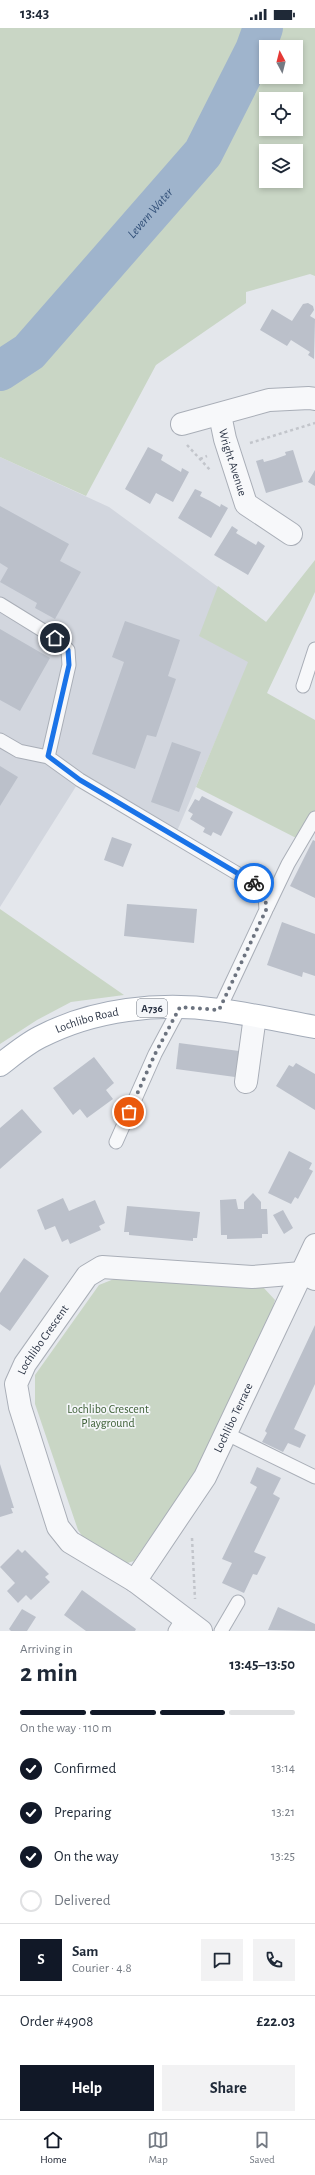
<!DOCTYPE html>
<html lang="en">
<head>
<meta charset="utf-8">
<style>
	:root { --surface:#fff; --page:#f2f2f3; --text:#1f2937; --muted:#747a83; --line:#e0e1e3; --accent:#111827 }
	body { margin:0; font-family:"Alegreya Sans",sans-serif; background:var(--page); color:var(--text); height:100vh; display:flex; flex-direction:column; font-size:15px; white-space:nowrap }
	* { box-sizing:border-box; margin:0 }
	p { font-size:13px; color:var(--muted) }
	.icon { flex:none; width:22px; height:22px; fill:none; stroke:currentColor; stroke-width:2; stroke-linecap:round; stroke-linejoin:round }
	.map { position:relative; height:1603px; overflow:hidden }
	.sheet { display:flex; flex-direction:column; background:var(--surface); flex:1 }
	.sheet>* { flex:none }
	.needle { width:26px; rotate:353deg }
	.controls { position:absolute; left:259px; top:12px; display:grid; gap:8px }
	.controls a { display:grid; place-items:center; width:44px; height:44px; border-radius:0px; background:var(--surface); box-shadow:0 2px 6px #0003; font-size:20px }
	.pin { position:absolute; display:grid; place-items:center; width:34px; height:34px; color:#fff; margin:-17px; border:2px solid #fff; border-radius:50%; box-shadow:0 1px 4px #0007 }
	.courier { position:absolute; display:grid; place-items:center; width:40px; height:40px; margin:-20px; border:3px solid #1a73e8; border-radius:50%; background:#fff; color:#222; box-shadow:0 1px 5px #0007 }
	.head em { font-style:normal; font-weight:600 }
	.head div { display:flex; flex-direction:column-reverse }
	.head { display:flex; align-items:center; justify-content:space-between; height:68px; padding:0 20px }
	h1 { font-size:26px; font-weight:600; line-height:30px }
	.bar { display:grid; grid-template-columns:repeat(4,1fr); gap:6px 4px; align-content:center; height:48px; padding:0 20px }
	.bar i { height:5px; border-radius:3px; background:var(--line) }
	.bar .selected { background:var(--accent) }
	.bar p { grid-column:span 4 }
	.line { display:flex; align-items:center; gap:10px; padding:0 20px; border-top:1px solid var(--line) }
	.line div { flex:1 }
	.round { display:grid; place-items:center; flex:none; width:42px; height:42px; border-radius:0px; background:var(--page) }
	ol { padding:0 20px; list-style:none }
	li { display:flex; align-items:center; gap:12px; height:44px }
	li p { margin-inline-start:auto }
	li .icon { padding:4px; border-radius:50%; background:var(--accent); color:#fff; stroke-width:4 }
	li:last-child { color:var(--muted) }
	li i { width:22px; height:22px; border:2px solid var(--line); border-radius:50% }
	.button { display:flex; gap:8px; margin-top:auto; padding:8px 20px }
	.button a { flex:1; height:46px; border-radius:0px; background:var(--accent); color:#fff; font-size:16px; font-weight:600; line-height:46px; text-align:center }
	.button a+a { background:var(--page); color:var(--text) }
	.status { display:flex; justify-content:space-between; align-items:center; height:28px; padding:0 20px; background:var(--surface); direction:ltr }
	.status svg { height:11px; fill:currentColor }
	.tabs { display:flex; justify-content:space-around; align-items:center; height:56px; border-top:1px solid var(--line); background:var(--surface); font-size:11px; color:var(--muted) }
	.tabs a { display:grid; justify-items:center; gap:2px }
	.tabs .selected { color:var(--accent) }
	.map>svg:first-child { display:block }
	.built { fill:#d2d6de }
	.green { fill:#c9d6c5; fill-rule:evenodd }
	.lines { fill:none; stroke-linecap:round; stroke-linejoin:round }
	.river { stroke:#9fb4cc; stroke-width:40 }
	.building { fill:#bbc0ca }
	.service-casing { stroke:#a9aeb7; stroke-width:15 }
	.minor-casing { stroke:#a9aeb7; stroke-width:24 }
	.primary-casing { stroke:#a3abb8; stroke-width:24 }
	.path { stroke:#c2c5cb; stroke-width:2.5; stroke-dasharray:3 3; stroke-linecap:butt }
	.service { stroke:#f7f8fa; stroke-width:13 }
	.minor { stroke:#f7f8fa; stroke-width:22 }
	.primary { stroke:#fff; stroke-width:22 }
	.done { stroke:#6c737f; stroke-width:4; stroke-dasharray:0 7.2 }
	.route { stroke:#1a73e8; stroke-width:5 }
	.labels { text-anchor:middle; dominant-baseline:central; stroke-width:3.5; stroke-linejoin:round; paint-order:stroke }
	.shield { fill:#f4f6f9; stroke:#676e7b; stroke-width:1 }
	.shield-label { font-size:11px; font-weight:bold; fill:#2b3445 }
	.street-label { font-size:12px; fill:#2b3445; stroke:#f4f6f9 }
	.park-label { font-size:12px; fill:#3f6138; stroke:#f4f6f9 }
	.water-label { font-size:13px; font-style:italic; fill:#34527a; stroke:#f4f6f9 }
</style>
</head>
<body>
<div class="status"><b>13:43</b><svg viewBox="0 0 49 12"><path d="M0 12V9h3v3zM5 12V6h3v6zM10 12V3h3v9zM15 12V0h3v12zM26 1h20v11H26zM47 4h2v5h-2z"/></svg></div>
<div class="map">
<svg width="315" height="1603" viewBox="0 0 315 1603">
	<rect width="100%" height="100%" fill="#e4e7ec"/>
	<path class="built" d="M0 429 109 479 266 594 175 808 80 752 0 879Z"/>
	<path class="green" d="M0 0H315V248L310 246 246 264V275L156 337 86 468 0 429ZM266 19H296V49H266ZM266 71H296V101H266ZM266 123H296V153H266Z
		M315 532V564L267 665 315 692V800L304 814 196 759 248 634 199 608 218 558 266 594Z
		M0 881 124 967 71 974 37 992 0 1016Z
		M114 1251 263 1259 275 1272 271 1286 198 1440 134 1533 121 1537 87 1515 78 1502 35 1376V1347L99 1257Z"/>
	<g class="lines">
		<path class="river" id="s1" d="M0 343 29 324 203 125 255 22 263 0"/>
	</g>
	<path class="building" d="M308 275 313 278 314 282 310 288 315 291 314 331 308 327 310 324 291 312 287 318 260 302 272 281 292 293 303 276Z
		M148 419 163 427 161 432 181 444 182 440 189 444 173 474 156 465 150 476 125 461Z
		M293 422 303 454 266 465 256 433 263 431 264 434 275 431 286 427 285 424Z
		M315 442V458L308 454Z
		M195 461 202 464 200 468 210 473 220 479 221 476 228 480 211 510 178 490Z
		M0 478 69 516 60 533 81 544 55 591 35 580 37 575 0 554 8 540 0 535Z
		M232 498 238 502 236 505 256 517 258 513 265 518 248 547 214 527Z
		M125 593 180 612 168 648 176 651 156 709 147 707 135 741 92 726 124 634 112 629Z
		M0 601 50 630 20 683 0 672Z
		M172 714 201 724 179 784 151 774Z
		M0 738 18 749 0 778Z
		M202 768 233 784 221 808 213 804 211 808 203 804 205 800 190 791 193 786 188 783 195 771 199 773Z
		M112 809 132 816 123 839 104 832Z
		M313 812 315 813V870L290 858Z
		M127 876 197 881 194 915 124 908Z
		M282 894 315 906V948L303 944 302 949 267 937Z
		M179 1015 239 1023 235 1049 176 1041Z
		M94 1029 114 1055 106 1062 113 1071 87 1090 80 1081 73 1087 53 1060Z
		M296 1035 315 1046V1082L276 1058 289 1037 293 1039Z
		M22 1081 42 1104 0 1141V1100Z
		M289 1123 312 1135 309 1141 313 1143 298 1171 295 1169 291 1176 268 1165Z
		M253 1165 261 1174V1181H267L268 1206H262V1210L227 1211V1207H221L220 1172 236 1171 238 1181H244V1174Z
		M63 1170 69 1183 95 1172 105 1195 99 1198 101 1202 70 1216 68 1211 62 1214 55 1198 45 1202 37 1182Z
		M127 1178 200 1184 197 1210H193V1213L129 1207V1204H124Z
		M283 1182 293 1200 284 1206 273 1187Z
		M24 1230 49 1248 10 1303 0 1296V1265Z
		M315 1297V1356L294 1401 306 1407 300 1420 288 1415 283 1424 262 1414 267 1405 265 1403Z
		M0 1436 14 1480H11L13 1485 0 1489Z
		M257 1439 281 1450 273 1466 280 1470 254 1524 266 1529 257 1547 253 1546 244 1565 222 1555 232 1535 222 1531 257 1459 250 1455Z
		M18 1521 22 1525 25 1522 49 1546 45 1549 50 1554 31 1572 26 1567 18 1575 7 1563 15 1555 0 1539Z
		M82 1562 136 1601 135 1603H86L64 1587Z
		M278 1579 315 1596V1603L268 1602Z
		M22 1581 36 1589 27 1603H11L9 1601Z"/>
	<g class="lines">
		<defs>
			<path id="service" d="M0 576 55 610 68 622 69 637 48 729
				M303 658 315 621
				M0 712 19 723 48 729 80 752 260 859 265 868 266 882 219 982
				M267 880 288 836 315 790
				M116 1114 155 1026 180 979
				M227 1406 315 1449
				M175 1603 183 1590
				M221 1603 238 1574"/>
			<g id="minor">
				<path id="s2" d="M220 387 225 411 246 476 291 506"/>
				<path d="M182 396 269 372 309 370 315 371"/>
				<path d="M246 1054 255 988"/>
				<path id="s3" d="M135 1553 205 1449 315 1217"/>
				<path id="s4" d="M201 1603 135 1553 70 1514 58 1499 20 1379 16 1356 25 1336 87 1248 102 1239 252 1249 302 1245 315 1251"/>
			</g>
			<g id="primary">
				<path id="s5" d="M0 1037C13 1027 26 1016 40 1009 94 981 159 974 219 982 251 986 283 993 315 999"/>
			</g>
		</defs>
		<use href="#service" class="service-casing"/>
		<use href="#minor" class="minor-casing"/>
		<use href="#primary" class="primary-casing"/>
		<path class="path" d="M250 415 315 395
			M187 417 211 443
			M200 431 207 428
			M192 1510 195 1571"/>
		<use href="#service" class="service"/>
		<use href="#minor" class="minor"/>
		<use href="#primary" class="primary"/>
	</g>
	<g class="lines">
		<path class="done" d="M129 1084 155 1026 180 979 219 982 266 882C266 870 265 862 254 855"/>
		<path class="route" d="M55 610 68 622 69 637 48 728 80 752 254 855"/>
	</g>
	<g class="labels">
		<rect class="shield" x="137" y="971" width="30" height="18" rx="3"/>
		<g class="shield-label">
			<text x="152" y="980">A736</text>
		</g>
		<g class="street-label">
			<text stroke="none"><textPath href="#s2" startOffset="49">Wright Avenue</textPath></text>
			<text stroke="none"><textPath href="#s5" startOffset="99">Lochlibo Road</textPath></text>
			<text stroke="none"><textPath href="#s4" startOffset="379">Lochlibo Crescent</textPath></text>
			<text stroke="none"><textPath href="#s3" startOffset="191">Lochlibo Terrace</textPath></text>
		</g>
		<g class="park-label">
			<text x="108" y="1381">Lochlibo Crescent<tspan x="108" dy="14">Playground</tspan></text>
		</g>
		<g class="water-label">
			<text stroke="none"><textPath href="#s1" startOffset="219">Levern Water</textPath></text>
		</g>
	</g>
</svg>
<div class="controls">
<a><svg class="needle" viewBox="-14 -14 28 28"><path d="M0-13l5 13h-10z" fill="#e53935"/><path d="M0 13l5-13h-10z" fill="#747a83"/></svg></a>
<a><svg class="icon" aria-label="locate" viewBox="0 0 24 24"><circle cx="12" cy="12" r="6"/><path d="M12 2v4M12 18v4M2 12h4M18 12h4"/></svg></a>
<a><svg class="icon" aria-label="layers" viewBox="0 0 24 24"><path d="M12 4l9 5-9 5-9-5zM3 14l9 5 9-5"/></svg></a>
</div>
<div class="pin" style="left:129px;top:1084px;background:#ea580c"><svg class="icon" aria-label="bag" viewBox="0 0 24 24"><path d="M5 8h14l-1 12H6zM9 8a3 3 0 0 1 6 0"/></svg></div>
<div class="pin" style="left:55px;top:610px;background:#1f2937"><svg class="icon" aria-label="home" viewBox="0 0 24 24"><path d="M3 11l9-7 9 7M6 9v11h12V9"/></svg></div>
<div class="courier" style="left:254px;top:855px"><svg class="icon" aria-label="bike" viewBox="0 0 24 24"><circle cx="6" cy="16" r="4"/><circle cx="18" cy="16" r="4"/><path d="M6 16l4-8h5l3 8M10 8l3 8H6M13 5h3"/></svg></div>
</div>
<section class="sheet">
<div class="head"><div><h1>2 min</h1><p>Arriving in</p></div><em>13:45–13:50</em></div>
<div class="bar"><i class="selected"></i><i class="selected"></i><i class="selected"></i><i></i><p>On the way · 110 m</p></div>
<ol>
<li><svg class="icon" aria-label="check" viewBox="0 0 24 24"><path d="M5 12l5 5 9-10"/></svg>Confirmed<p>13:14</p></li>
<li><svg class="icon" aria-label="check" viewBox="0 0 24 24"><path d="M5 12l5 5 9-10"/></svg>Preparing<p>13:21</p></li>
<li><svg class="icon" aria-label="check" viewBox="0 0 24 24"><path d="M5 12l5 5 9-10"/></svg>On the way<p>13:25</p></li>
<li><i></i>Delivered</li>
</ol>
<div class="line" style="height:72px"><b class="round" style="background:var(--accent);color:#fff">S</b><div><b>Sam</b><p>Courier · 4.8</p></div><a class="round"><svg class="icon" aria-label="chat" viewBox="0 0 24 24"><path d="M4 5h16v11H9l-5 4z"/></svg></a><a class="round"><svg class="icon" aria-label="phone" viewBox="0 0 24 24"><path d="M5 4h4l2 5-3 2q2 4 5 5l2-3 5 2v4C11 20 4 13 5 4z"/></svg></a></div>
<div class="line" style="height:52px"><div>Order #4908</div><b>£22.03</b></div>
<div class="button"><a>Help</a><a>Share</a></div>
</section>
<nav class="tabs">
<a class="selected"><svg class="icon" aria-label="home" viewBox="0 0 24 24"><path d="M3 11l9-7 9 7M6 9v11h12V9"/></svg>Home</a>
<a><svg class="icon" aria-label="map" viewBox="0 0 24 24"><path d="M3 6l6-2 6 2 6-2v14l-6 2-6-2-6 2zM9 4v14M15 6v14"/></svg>Map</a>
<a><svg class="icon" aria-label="saved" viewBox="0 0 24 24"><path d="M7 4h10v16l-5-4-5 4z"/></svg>Saved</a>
</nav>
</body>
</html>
